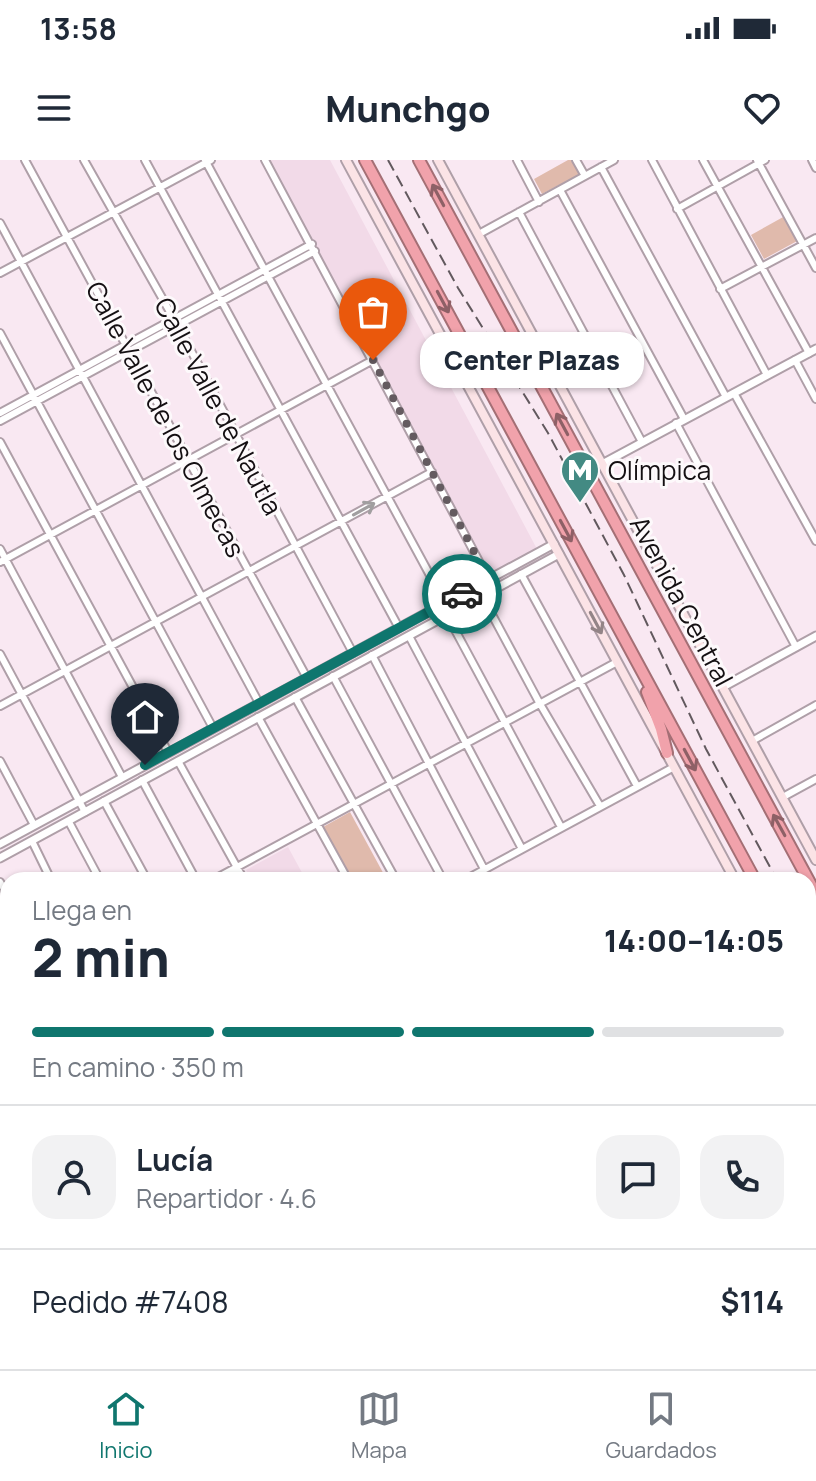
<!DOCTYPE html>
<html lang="es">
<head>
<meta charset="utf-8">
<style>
	:root { --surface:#fff; --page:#f2f2f3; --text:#1f2937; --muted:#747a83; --line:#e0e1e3; --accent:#0f766e }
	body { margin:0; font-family:Manrope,sans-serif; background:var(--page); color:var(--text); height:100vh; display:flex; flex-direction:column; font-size:30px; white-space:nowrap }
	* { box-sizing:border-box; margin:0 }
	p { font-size:26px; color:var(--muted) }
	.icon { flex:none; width:44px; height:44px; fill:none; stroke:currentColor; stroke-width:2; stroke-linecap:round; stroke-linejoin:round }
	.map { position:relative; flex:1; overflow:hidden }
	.panel { position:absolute; left:0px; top:712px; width:816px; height:498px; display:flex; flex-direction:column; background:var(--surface); border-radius:24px 24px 0 0; box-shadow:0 2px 6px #0004 }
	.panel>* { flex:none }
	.pin { position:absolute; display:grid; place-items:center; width:68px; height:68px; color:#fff; margin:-82px -34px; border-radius:50% 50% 50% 0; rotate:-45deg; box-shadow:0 0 8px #0007 }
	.pin .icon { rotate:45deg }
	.courier { position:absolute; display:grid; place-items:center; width:80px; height:80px; margin:-40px; border:6px solid #0f766e; border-radius:50%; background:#fff; color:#222; box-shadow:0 2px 10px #0007 }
	.bubble { position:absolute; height:56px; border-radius:24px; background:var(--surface); box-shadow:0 2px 6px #0004; font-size:26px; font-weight:800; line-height:56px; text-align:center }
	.head em { font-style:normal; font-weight:800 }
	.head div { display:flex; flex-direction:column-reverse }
	.head { display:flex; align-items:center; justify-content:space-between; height:136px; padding:0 32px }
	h1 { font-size:52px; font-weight:800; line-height:60px }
	.bar { display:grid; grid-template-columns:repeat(4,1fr); gap:12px 8px; align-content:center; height:96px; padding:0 32px }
	.bar i { height:10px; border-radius:6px; background:var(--line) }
	.bar .current { background:var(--accent) }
	.bar p { grid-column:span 4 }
	.line { display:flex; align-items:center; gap:20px; padding:0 32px; border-top:2px solid var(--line) }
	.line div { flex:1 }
	.round { display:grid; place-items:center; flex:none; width:84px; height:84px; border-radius:24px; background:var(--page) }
	.status { display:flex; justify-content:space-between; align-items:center; height:56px; padding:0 40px; background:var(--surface); direction:ltr }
	.status svg { height:22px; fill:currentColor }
	header { display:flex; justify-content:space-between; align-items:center; height:104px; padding:0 32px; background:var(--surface); font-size:36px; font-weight:800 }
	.dock { display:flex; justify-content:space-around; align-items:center; height:112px; border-top:2px solid var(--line); background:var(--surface); font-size:22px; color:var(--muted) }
	.dock a { display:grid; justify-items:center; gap:4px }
	.dock .current { color:var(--accent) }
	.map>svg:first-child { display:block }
	.built { fill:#f2dae8 }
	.green { fill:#e0baac }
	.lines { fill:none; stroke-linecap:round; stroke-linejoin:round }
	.minor-casing { stroke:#af9fa8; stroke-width:10 }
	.tertiary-casing { stroke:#af9fa8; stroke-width:11 }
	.secondary-casing { stroke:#af9fa8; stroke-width:12 }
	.motorway-casing { stroke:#a46f75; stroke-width:14 }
	.minor { stroke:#fff; stroke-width:6 }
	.tertiary { stroke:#fff; stroke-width:7 }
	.secondary { stroke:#fbe3e6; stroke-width:8 }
	.motorway { stroke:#f1a2ab; stroke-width:10 }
	.rail { stroke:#62595e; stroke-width:2; stroke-dasharray:12 6; stroke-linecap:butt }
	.oneway { stroke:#8e6066 }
	.oneway2 { stroke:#a19fa0 }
	.oneway3 { stroke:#938487 }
	.done { stroke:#645b60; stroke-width:8; stroke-dasharray:0 14.4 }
	.route { stroke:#0f766e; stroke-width:10 }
	.labels { text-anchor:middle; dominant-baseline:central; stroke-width:6; stroke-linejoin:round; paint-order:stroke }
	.street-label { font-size:26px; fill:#140f12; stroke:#fdf9fb }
	.poi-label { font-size:26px; fill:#140f12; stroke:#fdf9fb; text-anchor:start }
</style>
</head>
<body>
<div class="status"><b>13:58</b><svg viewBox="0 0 49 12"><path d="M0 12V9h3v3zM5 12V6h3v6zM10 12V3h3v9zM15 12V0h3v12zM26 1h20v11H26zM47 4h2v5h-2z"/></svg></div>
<header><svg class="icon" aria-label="menu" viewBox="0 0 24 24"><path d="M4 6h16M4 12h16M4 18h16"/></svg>Munchgo<svg class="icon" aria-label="heart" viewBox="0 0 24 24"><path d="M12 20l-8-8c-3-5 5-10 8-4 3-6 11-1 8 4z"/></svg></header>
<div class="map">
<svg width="816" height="1209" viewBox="0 0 816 1209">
	<rect width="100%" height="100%" fill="#f9e8f2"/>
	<path class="built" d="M269 0H330L537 389 491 416Z
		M288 687 306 720H252L246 710Z"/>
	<path class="green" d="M568 0H573L580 14 542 34 534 19Z
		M785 56 799 80 764 99 751 75Z
		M350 652 387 720H352L323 667Z"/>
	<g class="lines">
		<defs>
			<path id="minor" d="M25 0 307 518
				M84 0 174 159 353 493
				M145 0 399 468
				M205 0 445 443
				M265 0 489 420
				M517 0 539 42
				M576 0 585 16
				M652 0 767 215
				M703 0 809 193
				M757 0 816 108
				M812 0 816 8
				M601 7 726 237
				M560 30 684 259
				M677 49 765 0
				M519 52 642 282
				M0 63 259 543
				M479 74 614 0
				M0 113 211 0
				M720 129 816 78
				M0 173 213 568
				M795 200 816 239
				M734 233 816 381
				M0 253 312 84
				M0 261 315 91
				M676 263 796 487
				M0 282 168 592
				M0 389 122 617
				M0 402 373 200
				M521 414 637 626
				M482 436 540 544 600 646
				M447 455 561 667
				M409 476 522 689
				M0 494 85 652
				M372 495 484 709
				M333 516 443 720
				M295 537 396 720
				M0 546 432 312
				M258 557 348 720
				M752 581 816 545
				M0 601 34 665
				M178 601 244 720
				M142 620 196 720
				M783 637 816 619
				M104 641 147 720
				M69 662 100 720
				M32 681 51 720
				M213 720 617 502
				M465 720 674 607
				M0 722 8 736
				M0 807 8 822
				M0 835 8 831
				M0 895 8 910
				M808 951 812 958 809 962 816 975
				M0 972 8 968
				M808 1014 816 1009
				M0 1024 8 1039
				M808 1045 816 1040
				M808 1115 816 1111
				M0 1166 8 1181
				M808 1185 816 1181
				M19 1202 23 1209
				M94 1202 97 1209
				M121 1202 125 1209
				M194 1202 198 1209
				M284 1202 288 1209
				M436 1202 450 1203
				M530 1202 534 1209
				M561 1202 565 1209
				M157 1209 166 1202
				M249 1209V1202
				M260 1209 274 1202
				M326 1209 327 1202
				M424 1209 426 1202
				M479 1209 481 1206 485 1209
				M633 1209 646 1202
				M764 1209 777 1202"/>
			<path id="tertiary" d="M602 304 816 189
				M723 527 816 476
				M0 684 554 384
				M0 698 559 394
				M370 1209 372 1202
				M381 1209 382 1202"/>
			<path id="secondary" d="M346 0 735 720
				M438 0 816 700
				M808 855 816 870"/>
			<path id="motorway" d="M365 0 755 720
				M419 0 816 734
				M647 532 661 569 667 593
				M808 819 816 833"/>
		</defs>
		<use href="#minor" class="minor-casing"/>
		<use href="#tertiary" class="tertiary-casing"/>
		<use href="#secondary" class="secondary-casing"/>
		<use href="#motorway" class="motorway-casing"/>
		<use href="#minor" class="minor"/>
		<use href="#tertiary" class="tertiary"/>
		<use href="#secondary" class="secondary"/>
		<use href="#motorway" class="motorway"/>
		<path class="rail" d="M388 0 458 128 548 273 624 415 706 589 777 720
			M808 786 816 801"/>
	</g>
	<defs><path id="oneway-shaft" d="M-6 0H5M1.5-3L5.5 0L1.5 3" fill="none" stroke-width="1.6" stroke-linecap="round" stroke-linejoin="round" transform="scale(2)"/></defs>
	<g class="oneway">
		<use href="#oneway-shaft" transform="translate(438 35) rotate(-118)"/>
		<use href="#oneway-shaft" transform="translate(443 142) rotate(62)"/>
		<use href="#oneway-shaft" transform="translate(562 264) rotate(-118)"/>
		<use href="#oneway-shaft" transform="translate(566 371) rotate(62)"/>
		<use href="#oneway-shaft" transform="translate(690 600) rotate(62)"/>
		<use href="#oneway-shaft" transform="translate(779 665) rotate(-119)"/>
	</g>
	<use class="oneway2" href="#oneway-shaft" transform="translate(364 349) rotate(-29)"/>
	<use class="oneway3" href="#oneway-shaft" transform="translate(596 463) rotate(62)"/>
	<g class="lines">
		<path class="done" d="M373 200 489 420 462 434"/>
		<path class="route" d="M145 605 462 434"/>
	</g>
	<defs>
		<symbol id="metro-pin" viewBox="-11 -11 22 30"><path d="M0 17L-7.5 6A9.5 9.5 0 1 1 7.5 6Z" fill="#438a83" stroke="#fdf9fb"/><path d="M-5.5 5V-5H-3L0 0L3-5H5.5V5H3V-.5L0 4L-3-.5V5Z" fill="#fff"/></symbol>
	</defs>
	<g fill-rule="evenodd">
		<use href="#metro-pin" x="558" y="288" width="44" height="60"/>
	</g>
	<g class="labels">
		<g class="street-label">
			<text transform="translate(219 246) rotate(62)">Calle Valle de Nautla</text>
			<text transform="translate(166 259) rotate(62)">Calle Valle de los Olmecas</text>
			<text transform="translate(682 441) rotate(62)">Avenida Central</text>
		</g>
		<g class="poi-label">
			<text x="608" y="310">Olímpica</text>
		</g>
	</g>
</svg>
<div class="pin" style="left:373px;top:200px;background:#ea580c"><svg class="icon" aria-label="bag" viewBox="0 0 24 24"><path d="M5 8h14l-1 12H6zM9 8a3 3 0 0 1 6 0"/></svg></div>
<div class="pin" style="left:145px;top:605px;background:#1f2937"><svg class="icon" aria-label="home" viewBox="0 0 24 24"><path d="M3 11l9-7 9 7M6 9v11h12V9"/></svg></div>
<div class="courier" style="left:462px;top:434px"><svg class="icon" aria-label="car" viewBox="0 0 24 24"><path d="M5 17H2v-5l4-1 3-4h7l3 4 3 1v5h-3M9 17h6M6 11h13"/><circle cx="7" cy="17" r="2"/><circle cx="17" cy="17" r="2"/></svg></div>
<div class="bubble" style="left:420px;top:172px;width:224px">Center Plazas</div>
<section class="panel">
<div class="head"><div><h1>2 min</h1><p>Llega en</p></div><em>14:00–14:05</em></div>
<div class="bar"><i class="current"></i><i class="current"></i><i class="current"></i><i></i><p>En camino · 350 m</p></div>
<div class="line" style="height:144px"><a class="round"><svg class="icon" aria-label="person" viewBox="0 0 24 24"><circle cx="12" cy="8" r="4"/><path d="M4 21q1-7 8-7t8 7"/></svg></a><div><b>Lucía</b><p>Repartidor · 4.6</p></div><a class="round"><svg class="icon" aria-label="chat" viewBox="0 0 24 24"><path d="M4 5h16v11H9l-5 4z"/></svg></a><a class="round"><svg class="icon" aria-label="phone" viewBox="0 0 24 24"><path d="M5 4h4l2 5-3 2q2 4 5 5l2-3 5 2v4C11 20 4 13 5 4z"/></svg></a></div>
<div class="line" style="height:104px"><div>Pedido #7408</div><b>$114</b></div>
</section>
</div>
<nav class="dock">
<a class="current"><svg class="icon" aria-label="home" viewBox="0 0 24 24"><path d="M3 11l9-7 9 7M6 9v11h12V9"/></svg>Inicio</a>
<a><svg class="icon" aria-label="map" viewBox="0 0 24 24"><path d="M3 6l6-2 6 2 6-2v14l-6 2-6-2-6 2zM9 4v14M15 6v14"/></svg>Mapa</a>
<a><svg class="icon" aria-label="saved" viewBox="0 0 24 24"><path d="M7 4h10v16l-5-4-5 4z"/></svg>Guardados</a>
</nav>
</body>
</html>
